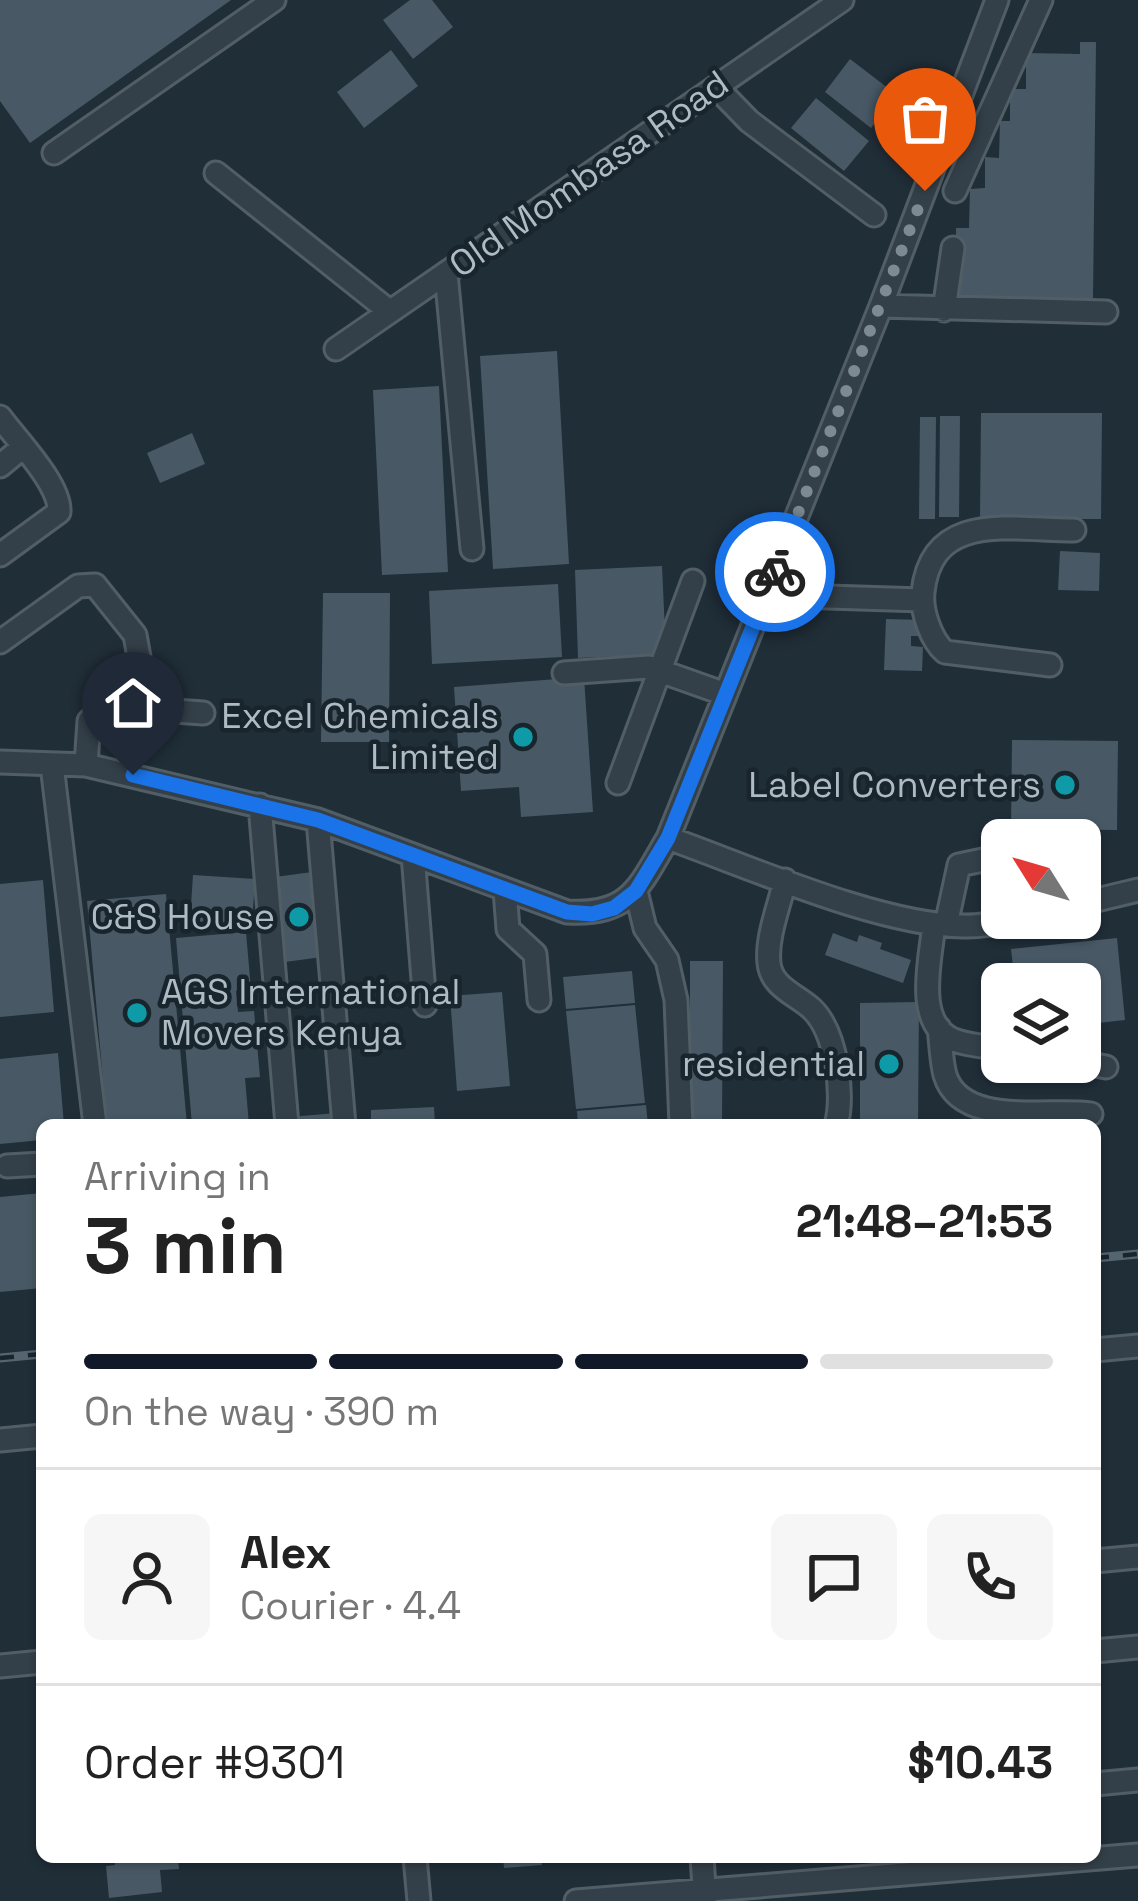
<!DOCTYPE html>
<html lang="en">
<head>
<meta charset="utf-8">
<style>
	:root { --surface:#fff; --page:#f6f6f6; --text:#222; --muted:#767676; --line:#e0e0e0; --accent:#111827 }
	body { margin:0; font-family:"Space Grotesk",sans-serif; background:var(--page); color:var(--text); height:100vh; display:flex; flex-direction:column; font-size:45px; white-space:nowrap }
	* { box-sizing:border-box; margin:0 }
	p { font-size:39px; color:var(--muted) }
	.icon { flex:none; width:66px; height:66px; fill:none; stroke:currentColor; stroke-width:2; stroke-linecap:round; stroke-linejoin:round }
	.map { position:relative; flex:1; overflow:hidden }
	.side { position:absolute; left:36px; top:1119px; width:1065px; height:744px; display:flex; flex-direction:column; background:var(--surface); border-radius:18px; box-shadow:0 3px 9px #0004 }
	.side>* { flex:none }
	.needle { width:78px; rotate:307deg }
	.buttons { position:absolute; left:981px; top:819px; display:grid; gap:24px }
	.buttons a { display:grid; place-items:center; width:120px; height:120px; border-radius:18px; background:var(--surface); box-shadow:0 3px 9px #0004; font-size:60px }
	.pin { position:absolute; display:grid; place-items:center; width:102px; height:102px; color:#fff; margin:-123px -51px; border-radius:50% 50% 50% 0; rotate:-45deg; box-shadow:0 0 12px #0007 }
	.pin .icon { rotate:45deg }
	.courier { position:absolute; display:grid; place-items:center; width:120px; height:120px; margin:-60px; border:9px solid #1a73e8; border-radius:50%; background:#fff; color:#222; box-shadow:0 3px 15px #0007 }
	.head em { font-style:normal; font-weight:700 }
	.head div { display:flex; flex-direction:column-reverse }
	.head { display:flex; align-items:center; justify-content:space-between; height:204px; padding:0 48px }
	h1 { font-size:78px; font-weight:700; line-height:90px }
	.bar { display:grid; grid-template-columns:repeat(4,1fr); gap:18px 12px; align-content:center; height:144px; padding:0 48px }
	.bar i { height:15px; border-radius:9px; background:var(--line) }
	.bar .selected { background:var(--accent) }
	.bar p { grid-column:span 4 }
	.line { display:flex; align-items:center; gap:30px; padding:0 48px; border-top:3px solid var(--line) }
	.line div { flex:1 }
	.round { display:grid; place-items:center; flex:none; width:126px; height:126px; border-radius:18px; background:var(--page) }
	.map>svg:first-child { display:block }
	.building { fill:#485965 }
	.lines { fill:none; stroke-linecap:round; stroke-linejoin:round }
	.minor-casing { stroke:#515e66; stroke-width:27 }
	.minor { stroke:#344049; stroke-width:21 }
	.rail-casing { stroke:#556570; stroke-width:9 }
	.rail { stroke:#19252d; stroke-width:4.5; stroke-dasharray:14; stroke-linecap:butt }
	.done { stroke:#7c8a94; stroke-width:12; stroke-dasharray:0 21.6 }
	.route { stroke:#1a73e8; stroke-width:15 }
	.culture-dot { fill:#0f9aa8; stroke:#19252d; stroke-width:4.5 }
	.labels { text-anchor:middle; dominant-baseline:central; stroke-width:9; stroke-linejoin:round; paint-order:stroke }
	.street-label { font-size:36px; fill:#aebbc5; stroke:#19252d }
	.poi-label { font-size:36px; fill:#aebbc5; stroke:#19252d; text-anchor:end }
</style>
</head>
<body>
<div class="map">
<svg width="1138" height="1901" viewBox="0 0 1138 1901">
	<rect width="100%" height="100%" fill="#202e38"/>
	<path class="building" d="M0 0H231L30 143 0 101Z
		M410 0H432L453 27 413 59 383 20Z
		M1080 42H1096L1093 298H955L956 228H969L970 189 985 188V157L999 158 1000 121H1010V89H1026V53L1080 54Z
		M391 50 418 86 364 128 337 92Z
		M850 59 897 95 871 128 825 92Z
		M816 98 869 141 844 171 791 128Z
		M557 351 569 564 493 569 480 356Z
		M439 386 448 572 382 575 373 390Z
		M981 413H1102L1101 519H980Z
		M940 416H960L959 517H939Z
		M920 417H936L935 519H919Z
		M192 433 205 464 160 483 147 453Z
		M1060 551 1100 553 1099 591 1058 590Z
		M662 566 666 654 578 658 575 570Z
		M558 584 562 657 432 664 429 591Z
		M323 593H390L389 742H321Z
		M886 619 924 620V636H911V646L923 647 922 671 884 670Z
		M584 677 593 812 521 817 519 787 461 791 454 687Z
		M1012 740 1118 741 1117 830 1011 829Z
		M312 872 322 957 285 962 275 877Z
		M193 875 255 879 252 924 190 921Z
		M43 880 54 1012 0 1017V884Z
		M166 894 187 1125H107L87 901Z
		M246 932 251 990 236 991 238 1012 254 1011 260 1077 245 1078 249 1125H192L176 938Z
		M833 933 857 942 859 935 882 943 880 949 911 960 903 983 825 955Z
		M1117 938 1125 1020 1080 1025V984H1015L1011 949Z
		M690 961H723L722 1125H690Z
		M632 971 635 1003 566 1009 563 977Z
		M502 992 510 1086 457 1091 450 996Z
		M919 1002 918 1125H860V1003Z
		M635 1005 645 1103 576 1109 566 1011Z
		M58 1053 64 1125H42V1140L0 1144V1059Z
		M646 1105 648 1125H578L577 1111Z
		M434 1107 435 1125H371V1110Z
		M336 1113 337 1125H291L290 1117Z
		M42 1193V1288L0 1292V1197Z
		M115 1857 147 1860 178 1857 179 1869 160 1870 162 1892 109 1898 106 1866 115 1865Z
		M503 1857H541L542 1865 504 1868Z"/>
	<g class="lines">
		<defs>
			<path id="minor" d="M716 87 749 121 874 215
				M54 153 274 0
				M216 173 389 311
				M955 191 1041 0
				M446 273 472 549
				M881 306 1106 312
				M944 310 953 248
				M336 349 842 0
				M0 417C17 440 61 485 59 512L0 555
				M0 466 23 447
				M765 595 922 600
				M0 642 78 586 95 585 135 635 141 668 132 706
				M1050 665 945 652C931 640 921 611 923 592 932 510 1012 530 1074 530
				M564 673 649 667 725 694
				M0 762 86 765 318 820 567 912C630 916 639 887 668 838L881 306 997 0
				M52 765 95 1125
				M86 765 89 721 105 706 203 713
				M618 783 693 581
				M260 805 287 1125
				M318 820 344 1125
				M668 838C750 867 879 925 963 926 982 927 1000 922 1018 918
				M413 855 425 1005
				M785 880C780 904 766 937 769 963 771 987 797 995 812 1009 836 1032 845 1095 836 1125
				M505 890 508 929 535 954 539 1000
				M636 891 645 928 667 960 676 1000 681 1125
				M1080 904 1138 890
				M934 924C931 957 913 1024 954 1040 969 1046 987 1046 1002 1049
				M946 925 959 865 1002 856
				M939 1028C941 1043 941 1060 945 1075 961 1128 1050 1108 1091 1114
				M1079 1062 1106 1067
				M7 1166 42 1164
				M1095 1350 1138 1346
				M0 1440 42 1436
				M1095 1561 1138 1557
				M1095 1651 1138 1647
				M0 1666 42 1662
				M1095 1784 1138 1780
				M415 1857 419 1901
				M702 1857 705 1901
				M576 1901 1138 1855"/>
		</defs>
		<use href="#minor" class="minor-casing"/>
		<use href="#minor" class="minor"/>
		<defs>
			<path id="rail" d="M1095 1258 1138 1254
				M0 1358 42 1354"/>
		</defs>
		<use href="#rail" class="rail-casing"/>
		<use href="#rail" class="rail"/>
	</g>
	<g class="lines">
		<path class="done" d="M775 572 925 191"/>
		<path class="route" d="M133 775 318 820 567 912 592 914 614 908 636 891 668 838 775 572"/>
	</g>
	<g class="culture-dot">
		<circle cx="523" cy="737" r="12"/>
		<circle cx="1065" cy="785" r="12"/>
		<circle cx="299" cy="917" r="12"/>
		<circle cx="137" cy="1013" r="12"/>
		<circle cx="889" cy="1064" r="12"/>
	</g>
	<g class="labels">
		<g class="street-label">
			<text transform="translate(589 174) rotate(-35)">Old Mombasa Road</text>
		</g>
		<g class="poi-label">
			<text x="499" y="716">Excel Chemicals<tspan x="499" dy="41">Limited</tspan></text>
			<text x="1041" y="785">Label Converters</text>
			<text x="275" y="917">C&amp;S House</text>
			<text x="161" y="992" text-anchor="start">AGS International<tspan x="161" dy="41">Movers Kenya</tspan></text>
			<text x="865" y="1064">residential</text>
		</g>
	</g>
</svg>
<div class="buttons">
<a><svg class="needle" viewBox="-14 -14 28 28"><path d="M0-13l5 13h-10z" fill="#e53935"/><path d="M0 13l5-13h-10z" fill="#767676"/></svg></a>
<a><svg class="icon" aria-label="layers" viewBox="0 0 24 24"><path d="M12 4l9 5-9 5-9-5zM3 14l9 5 9-5"/></svg></a>
</div>
<div class="pin" style="left:925px;top:191px;background:#ea580c"><svg class="icon" aria-label="bag" viewBox="0 0 24 24"><path d="M5 8h14l-1 12H6zM9 8a3 3 0 0 1 6 0"/></svg></div>
<div class="pin" style="left:133px;top:775px;background:#1f2937"><svg class="icon" aria-label="home" viewBox="0 0 24 24"><path d="M3 11l9-7 9 7M6 9v11h12V9"/></svg></div>
<div class="courier" style="left:775px;top:572px"><svg class="icon" aria-label="bike" viewBox="0 0 24 24"><circle cx="6" cy="16" r="4"/><circle cx="18" cy="16" r="4"/><path d="M6 16l4-8h5l3 8M10 8l3 8H6M13 5h3"/></svg></div>
<section class="side">
<div class="head"><div><h1>3 min</h1><p>Arriving in</p></div><em>21:48–21:53</em></div>
<div class="bar"><i class="selected"></i><i class="selected"></i><i class="selected"></i><i></i><p>On the way · 390 m</p></div>
<div class="line" style="height:216px"><a class="round"><svg class="icon" aria-label="person" viewBox="0 0 24 24"><circle cx="12" cy="8" r="4"/><path d="M4 21q1-7 8-7t8 7"/></svg></a><div><b>Alex</b><p>Courier · 4.4</p></div><a class="round"><svg class="icon" aria-label="chat" viewBox="0 0 24 24"><path d="M4 5h16v11H9l-5 4z"/></svg></a><a class="round"><svg class="icon" aria-label="phone" viewBox="0 0 24 24"><path d="M5 4h4l2 5-3 2q2 4 5 5l2-3 5 2v4C11 20 4 13 5 4z"/></svg></a></div>
<div class="line" style="height:156px"><div>Order #9301</div><b>$10.43</b></div>
</section>
</div>
</body>
</html>
